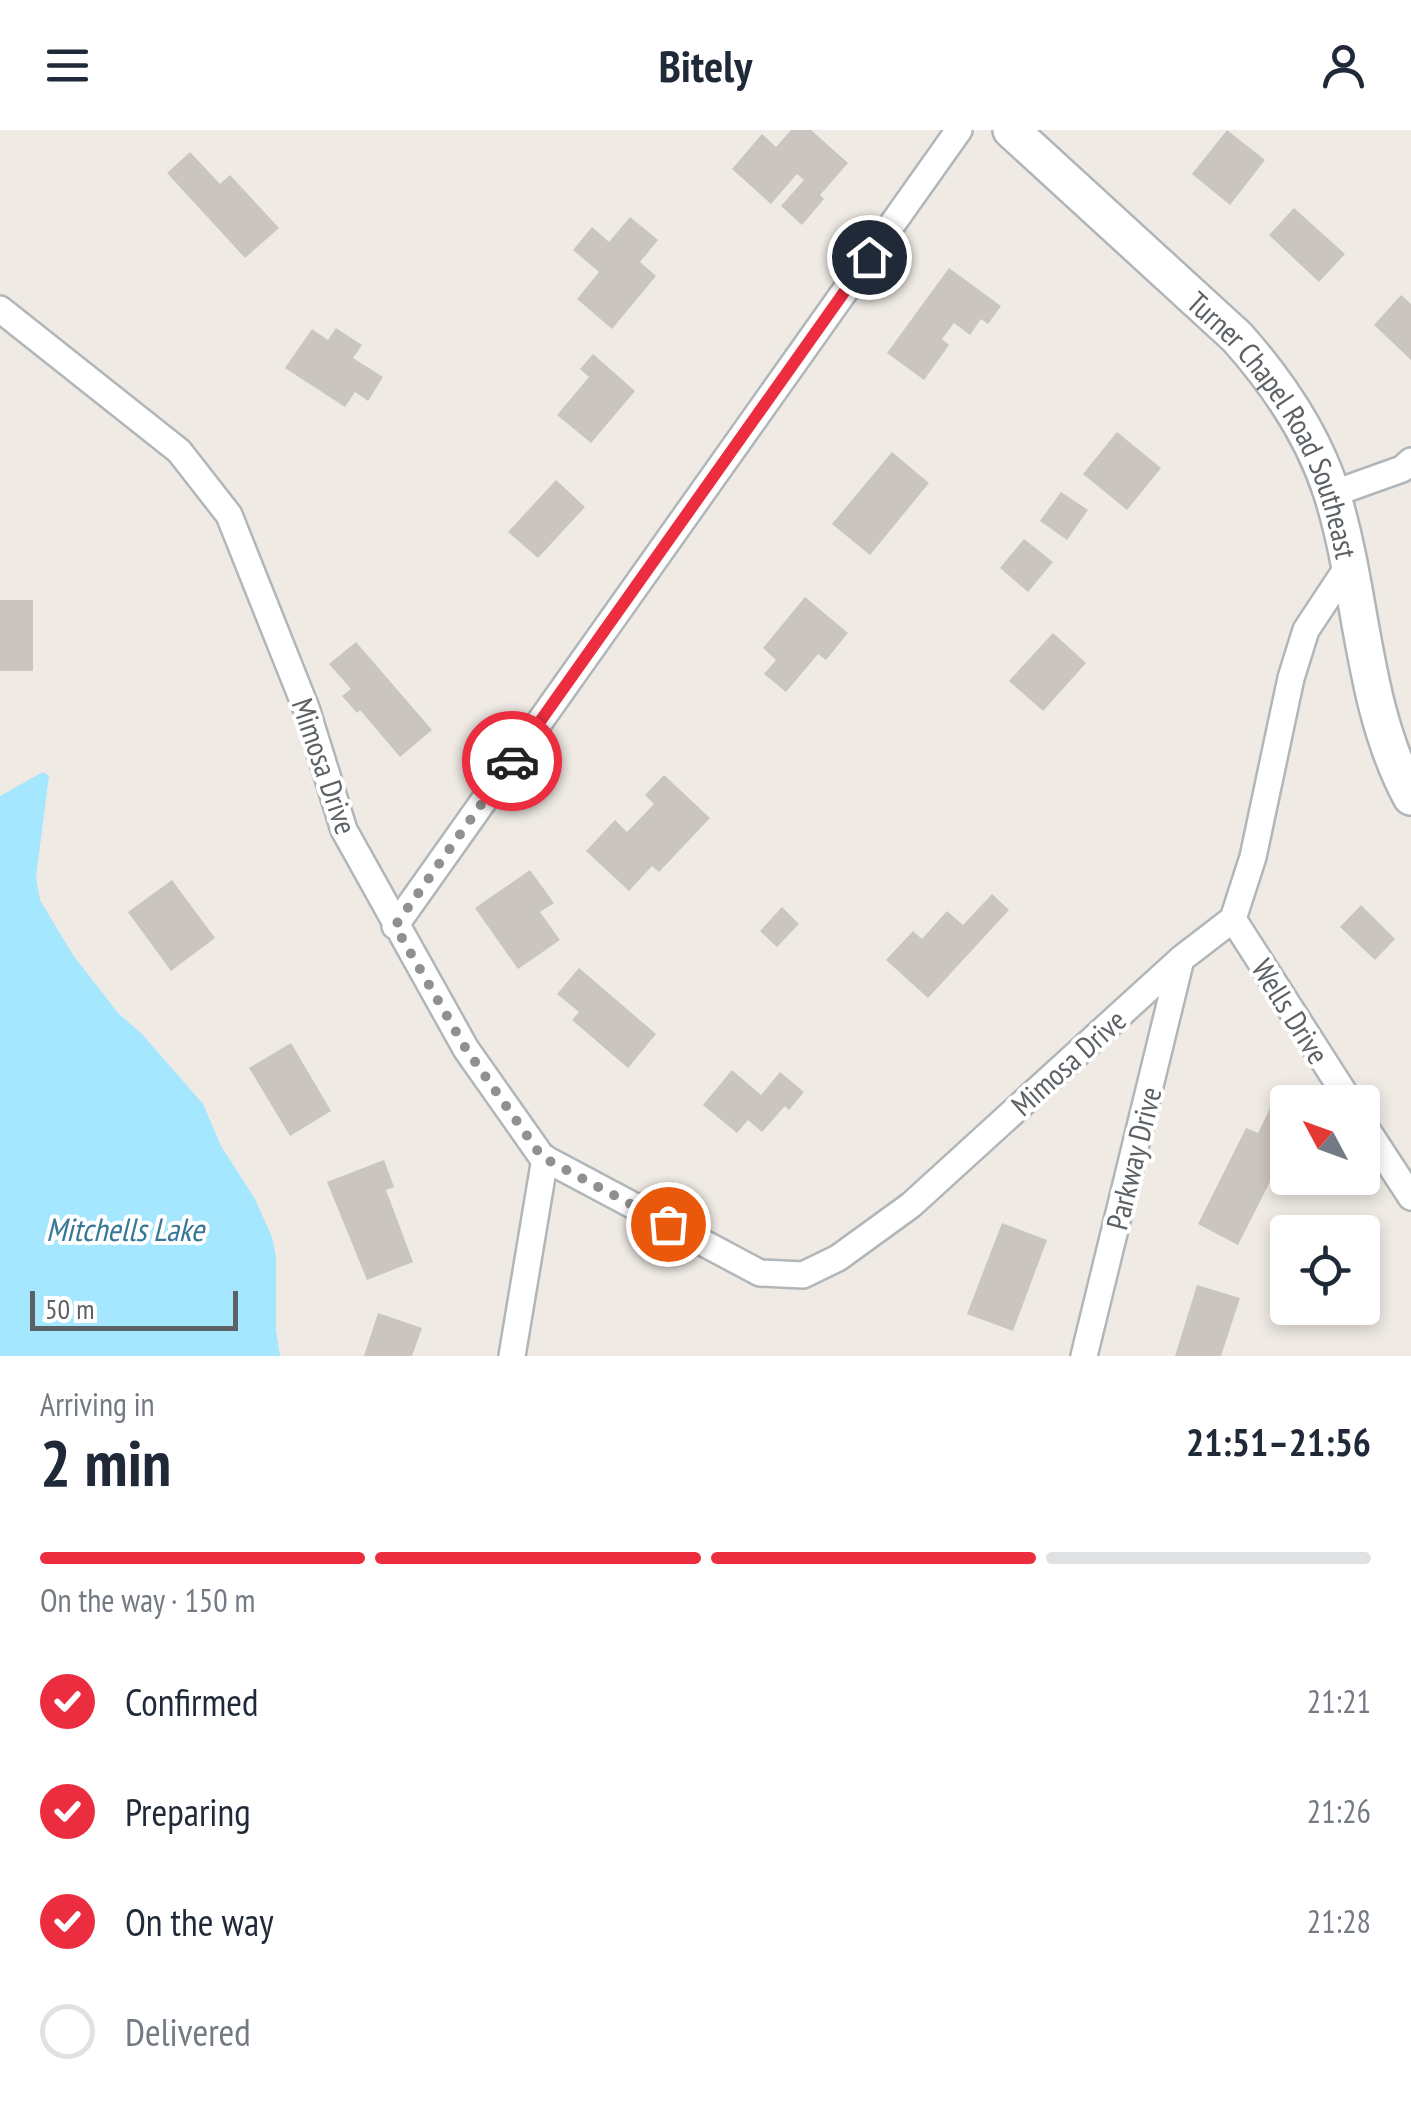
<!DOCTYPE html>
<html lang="en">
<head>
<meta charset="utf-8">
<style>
	:root { --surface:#fff; --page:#f2f2f3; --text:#1f2937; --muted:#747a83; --line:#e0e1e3; --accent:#ec2d3f }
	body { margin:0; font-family:"PT Sans Narrow",sans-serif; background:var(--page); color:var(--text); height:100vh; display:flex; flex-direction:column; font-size:38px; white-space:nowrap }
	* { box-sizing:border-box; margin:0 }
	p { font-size:32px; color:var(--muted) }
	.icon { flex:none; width:55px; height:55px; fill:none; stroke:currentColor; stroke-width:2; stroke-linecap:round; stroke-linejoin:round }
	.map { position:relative; height:1226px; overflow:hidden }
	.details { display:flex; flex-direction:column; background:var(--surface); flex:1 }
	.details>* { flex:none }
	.needle { width:65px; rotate:311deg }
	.tools { position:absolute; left:1270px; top:955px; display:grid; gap:20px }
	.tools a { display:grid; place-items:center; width:110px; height:110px; border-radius:10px; background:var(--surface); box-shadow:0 5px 15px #0003; font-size:50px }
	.scale { position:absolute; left:30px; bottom:25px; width:208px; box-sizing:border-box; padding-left:10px; border:5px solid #5c6165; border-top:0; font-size:28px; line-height:35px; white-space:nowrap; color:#5c6165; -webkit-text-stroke:8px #fff; paint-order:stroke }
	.pin { position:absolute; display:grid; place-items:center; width:85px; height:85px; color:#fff; margin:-42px; border:5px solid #fff; border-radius:50%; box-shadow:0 2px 10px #0007 }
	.courier { position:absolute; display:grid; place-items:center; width:100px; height:100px; margin:-50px; border:8px solid #ec2d3f; border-radius:50%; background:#fff; color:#222; box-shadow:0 2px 12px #0007 }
	.overview em { font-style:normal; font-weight:600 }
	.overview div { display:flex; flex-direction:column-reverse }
	.overview { display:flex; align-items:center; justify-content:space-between; height:170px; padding:0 40px }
	h1 { font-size:65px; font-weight:600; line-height:75px }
	.bar { display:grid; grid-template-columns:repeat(4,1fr); gap:15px 10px; align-content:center; height:120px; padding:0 40px }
	.bar i { height:12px; border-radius:8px; background:var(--line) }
	.bar .current { background:var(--accent) }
	.bar p { grid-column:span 4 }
	ol { padding:0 40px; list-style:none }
	li { display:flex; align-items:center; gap:30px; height:110px }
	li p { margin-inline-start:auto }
	li .icon { padding:10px; border-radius:50%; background:var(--accent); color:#fff; stroke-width:4 }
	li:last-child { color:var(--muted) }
	li i { width:55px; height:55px; border:5px solid var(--line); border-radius:50% }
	header { display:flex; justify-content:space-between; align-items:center; height:130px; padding:0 40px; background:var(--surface); font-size:45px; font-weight:600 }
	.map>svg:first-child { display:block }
	.water { fill:#a4e7ff }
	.building { fill:#cac5c0 }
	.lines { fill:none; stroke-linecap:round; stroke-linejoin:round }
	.street-casing { stroke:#b1b6b9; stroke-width:30 }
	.secondary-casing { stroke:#b0b5b9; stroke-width:40 }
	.street { stroke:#fff; stroke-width:25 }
	.secondary { stroke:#fff; stroke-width:35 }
	.done { stroke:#8f9191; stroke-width:10; stroke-dasharray:0 18 }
	.route { stroke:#ec2d3f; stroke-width:12 }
	.labels { text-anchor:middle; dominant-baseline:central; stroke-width:8; stroke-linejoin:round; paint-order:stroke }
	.street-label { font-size:30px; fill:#5c6165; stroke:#fff }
	.water-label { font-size:32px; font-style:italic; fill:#377798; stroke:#fff }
</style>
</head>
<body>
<header><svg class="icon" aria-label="menu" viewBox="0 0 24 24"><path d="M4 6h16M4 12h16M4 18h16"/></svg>Bitely<svg class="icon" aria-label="person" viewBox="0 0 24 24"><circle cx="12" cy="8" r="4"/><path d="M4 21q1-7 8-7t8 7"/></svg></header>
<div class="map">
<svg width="1411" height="1226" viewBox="0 0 1411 1226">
	<rect width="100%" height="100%" fill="#efeae4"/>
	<path class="water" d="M43 642 49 646 36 747 40 770 73 825 118 883 142 904 203 974 221 1016 255 1069 272 1107 276 1127V1201L280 1226H0V666Z"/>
	<path class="building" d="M791 0H811L848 33 820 65 824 69 802 95 781 76 804 50 797 44 771 74 732 39 762 4 776 17Z
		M1227 0 1265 30 1230 75 1192 44Z
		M190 22 220 54 230 45 279 98 245 128 167 43Z
		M1294 78 1345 124 1319 152 1269 105Z
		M630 87 658 110 640 132 656 146 612 199 577 169 599 142 573 120 592 97 609 112Z
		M949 138 1001 176 988 194 981 189 970 205 954 193 942 209 949 215 924 250 887 223Z
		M1401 165 1411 174V230L1374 195Z
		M336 198 362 215 353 228 383 247 368 271 355 262 345 277 285 238 312 199 328 210Z
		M593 224 635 261 591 313 557 285 589 247 580 239Z
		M1117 302 1161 338 1127 380 1083 344Z
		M892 322 929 353 870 425 832 394Z
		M556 350 585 377 538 428 508 402Z
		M1061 362 1088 380 1067 410 1040 391Z
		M1024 409 1053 432 1028 462 1000 438Z
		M805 467 848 503 826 530 818 524 786 562 764 544 776 530 763 518Z
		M0 470H33V541H0Z
		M1053 503 1086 533 1043 581 1009 551Z
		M356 512 432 600 400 627 360 580 357 583 342 566 351 559 329 534Z
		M664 645 710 688 659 742 652 736 629 761 586 721 615 690 627 702 654 674 645 665Z
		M530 740 554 773 540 782 560 810 518 839 475 778Z
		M172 750 215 808 171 841 128 782Z
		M992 764 1009 780 928 868 886 830 913 801 922 809 947 781 963 795Z
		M1361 775 1395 809 1375 830 1340 797Z
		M782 777 799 794 777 817 760 801Z
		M579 838 656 904 628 938 572 890 579 882 557 864Z
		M291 913 331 981 290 1006 249 938Z
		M732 940 761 965 780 942 804 962 789 980 785 976 762 1002 748 990 737 1003 703 975Z
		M1274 970 1288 976V1016L1238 1115 1198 1094 1246 998 1258 1003Z
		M384 1030 394 1057 386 1060 413 1132 367 1150 327 1052Z
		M1002 1093 1047 1110 1013 1201 967 1184Z
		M1197 1155 1240 1168 1221 1226H1175Z
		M378 1183 422 1198 412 1226H364Z"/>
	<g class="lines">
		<defs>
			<path id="street" d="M0 179 179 321 229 385 306 578 344 700 466 919 542 1027 760 1143 803 1145 838 1128 911 1075 1181 829 1233 789
				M1332 364 1402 339 1411 331
				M1233 789 1253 727 1291 548 1306 500 1349 435
				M1233 789 1350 972
				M395 796 959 0
				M1362 992 1411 1067
				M512 1226 545 1028
				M1084 1226 1181 829"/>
			<g id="secondary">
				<path id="s1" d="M1011 0 1237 207C1278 253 1313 304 1332 364 1363 463 1361 574 1411 667"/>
			</g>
		</defs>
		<use href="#street" class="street-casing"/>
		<use href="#secondary" class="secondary-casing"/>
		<use href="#street" class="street"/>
		<use href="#secondary" class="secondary"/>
	</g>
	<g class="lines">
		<path class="done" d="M512 631 395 796 466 919 542 1027 668 1094"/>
		<path class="route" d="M512 631 869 127"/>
	</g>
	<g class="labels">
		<g class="street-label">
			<text stroke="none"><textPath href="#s1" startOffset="402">Turner Chapel Road Southeast</textPath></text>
			<text transform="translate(325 636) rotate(71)">Mimosa Drive</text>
			<text transform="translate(1291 881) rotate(58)">Wells Drive</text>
			<text transform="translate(1068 932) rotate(-42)">Mimosa Drive</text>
			<text transform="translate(1133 1028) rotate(-76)">Parkway Drive</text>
		</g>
		<g class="water-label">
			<text x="125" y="1099">Mitchells Lake</text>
		</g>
	</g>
</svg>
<div class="tools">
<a><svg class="needle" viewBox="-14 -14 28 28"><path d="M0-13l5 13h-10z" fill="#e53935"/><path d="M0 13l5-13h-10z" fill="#747a83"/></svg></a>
<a><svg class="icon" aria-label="locate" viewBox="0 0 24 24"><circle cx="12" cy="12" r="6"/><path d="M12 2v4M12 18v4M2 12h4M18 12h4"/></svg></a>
</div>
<div class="scale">50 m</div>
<div class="pin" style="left:668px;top:1094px;background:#ea580c"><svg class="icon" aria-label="bag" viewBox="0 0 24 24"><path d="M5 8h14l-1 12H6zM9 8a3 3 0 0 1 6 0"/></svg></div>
<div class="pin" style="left:869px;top:127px;background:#1f2937"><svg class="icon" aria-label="home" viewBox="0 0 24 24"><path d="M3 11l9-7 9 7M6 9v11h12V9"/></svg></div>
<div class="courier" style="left:512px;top:631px"><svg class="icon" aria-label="car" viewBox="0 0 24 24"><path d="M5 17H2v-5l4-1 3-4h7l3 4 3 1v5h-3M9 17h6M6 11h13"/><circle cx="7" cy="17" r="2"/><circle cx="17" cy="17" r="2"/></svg></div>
</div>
<section class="details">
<div class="overview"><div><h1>2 min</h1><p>Arriving in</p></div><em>21:51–21:56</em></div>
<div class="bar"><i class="current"></i><i class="current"></i><i class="current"></i><i></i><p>On the way · 150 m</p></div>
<ol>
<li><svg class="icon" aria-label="check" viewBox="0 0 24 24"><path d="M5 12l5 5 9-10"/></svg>Confirmed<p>21:21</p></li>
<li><svg class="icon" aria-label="check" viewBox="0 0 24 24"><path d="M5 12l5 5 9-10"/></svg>Preparing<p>21:26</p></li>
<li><svg class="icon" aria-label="check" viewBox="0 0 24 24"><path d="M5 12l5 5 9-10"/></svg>On the way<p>21:28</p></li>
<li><i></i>Delivered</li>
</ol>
</section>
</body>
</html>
